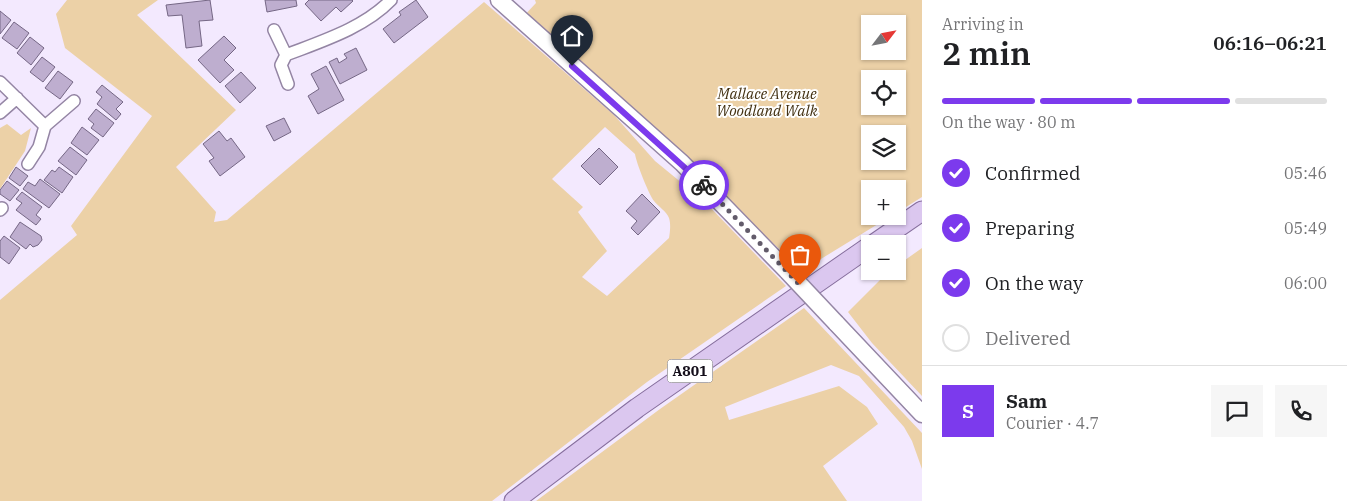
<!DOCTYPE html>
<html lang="en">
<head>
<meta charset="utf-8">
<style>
	:root { --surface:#fff; --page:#f6f6f6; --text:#202124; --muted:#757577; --line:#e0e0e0; --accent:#7c3aed }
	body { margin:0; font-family:"IBM Plex Serif",serif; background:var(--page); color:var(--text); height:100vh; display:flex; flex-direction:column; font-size:19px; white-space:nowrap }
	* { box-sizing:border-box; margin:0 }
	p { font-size:16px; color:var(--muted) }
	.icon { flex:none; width:28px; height:28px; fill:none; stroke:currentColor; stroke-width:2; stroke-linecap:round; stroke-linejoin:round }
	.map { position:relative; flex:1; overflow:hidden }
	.details { display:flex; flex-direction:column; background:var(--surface); width:425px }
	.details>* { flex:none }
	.needle { width:32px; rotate:58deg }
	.fabs { position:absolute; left:861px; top:15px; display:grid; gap:10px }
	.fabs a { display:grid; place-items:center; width:45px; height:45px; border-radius:0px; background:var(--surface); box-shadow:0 1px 4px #0004; font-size:25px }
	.pin { position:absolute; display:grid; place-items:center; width:42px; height:42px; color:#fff; margin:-51px -21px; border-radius:50% 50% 50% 0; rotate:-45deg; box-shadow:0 0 5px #0007 }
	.pin .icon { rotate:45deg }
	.courier { position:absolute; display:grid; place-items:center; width:50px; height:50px; margin:-25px; border:4px solid #7c3aed; border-radius:50%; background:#fff; color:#222; box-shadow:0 1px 6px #0007 }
	.headline em { font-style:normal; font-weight:600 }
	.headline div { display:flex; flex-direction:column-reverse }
	.headline { display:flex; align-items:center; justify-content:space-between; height:85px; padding:0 20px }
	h1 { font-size:32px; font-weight:600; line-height:38px }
	.bar { display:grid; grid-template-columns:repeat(4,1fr); gap:8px 5px; align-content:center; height:60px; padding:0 20px }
	.bar i { height:6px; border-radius:4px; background:var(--line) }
	.bar .on { background:var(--accent) }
	.bar p { grid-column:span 4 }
	.line { display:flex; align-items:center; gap:12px; padding:0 20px; border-top:1px solid var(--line) }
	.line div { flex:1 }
	.round { display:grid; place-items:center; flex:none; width:52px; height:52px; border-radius:0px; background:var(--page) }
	ol { padding:0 20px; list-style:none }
	li { display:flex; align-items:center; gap:15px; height:55px }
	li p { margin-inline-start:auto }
	li .icon { padding:5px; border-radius:50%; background:var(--accent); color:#fff; stroke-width:4 }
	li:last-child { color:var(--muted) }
	li i { width:28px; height:28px; border:2px solid var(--line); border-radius:50% }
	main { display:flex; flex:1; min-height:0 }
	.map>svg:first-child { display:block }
	.green { fill:#ecd1a7; fill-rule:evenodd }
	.building { fill:#beaecf; stroke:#756785 }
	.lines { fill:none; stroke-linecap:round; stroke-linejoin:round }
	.minor-casing { stroke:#9485a4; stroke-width:14 }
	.secondary-casing { stroke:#9485a4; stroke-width:19 }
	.primary-casing { stroke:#866e9d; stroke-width:21 }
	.minor { stroke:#fff; stroke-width:11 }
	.secondary { stroke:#fff; stroke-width:16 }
	.primary { stroke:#dbc7ef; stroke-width:19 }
	.secondary-bridge-casing { stroke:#9485a4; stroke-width:19; stroke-linecap:butt }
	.secondary-bridge { stroke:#fff; stroke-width:16 }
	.done { stroke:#625b6a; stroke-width:5; stroke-dasharray:0 9 }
	.route { stroke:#7c3aed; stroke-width:6 }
	.labels { text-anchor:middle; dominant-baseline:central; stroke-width:4; stroke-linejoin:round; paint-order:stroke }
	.shield { fill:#fff; stroke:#5a565f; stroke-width:1 }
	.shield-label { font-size:14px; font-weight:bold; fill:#140e1a }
	.park-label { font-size:15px; font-style:italic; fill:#423011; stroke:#fff }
</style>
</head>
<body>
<main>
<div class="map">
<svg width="922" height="501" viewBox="0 0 922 501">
	<rect width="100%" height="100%" fill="#f3e9fe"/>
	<path class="green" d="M67 0H158L137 15 236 110 176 167 216 212 214 222 227 220 484 2 614 115 655 161 705 202 786 286 647 382 492 501H0V300L77 235 71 226 152 116 65 48 56 14ZM605 127 635 154C636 162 649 195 654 201 658 206 667 212 669 218 671 224 670 232 669 238L607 296 582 277 607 251 578 212 583 207 552 179Z
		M535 0H922V197L898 212V189H870V216H891L803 270 521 19 536 3ZM870 24H898V51H870ZM870 79H898V106H870ZM870 134H898V161H870Z
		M7 124 21 135 31 128 25 151 0 189V128Z
		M922 248V396L872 343 848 312 889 271H898V265Z
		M804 308 922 433V469L912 441 904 427 859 376 831 365 725 407 729 420 839 386 867 407 878 424 823 466 847 501H536L660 409Z"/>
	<path class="building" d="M210 0 213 20 199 21 202 46 186 48 182 15 168 16 166 5Z
		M265 0H296L297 6 267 12Z
		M309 0H352L353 1 341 12 336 7 321 21 305 4Z
		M416 0 428 17 394 43 383 29 401 15 399 12Z
		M0 11 11 20 0 34Z
		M14 22 29 33 17 49 2 38Z
		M224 36 236 48 224 60 234 70 220 83 198 60Z
		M30 37 44 48 31 65 17 53Z
		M356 48 367 70 340 84 329 62 337 58 339 63 347 58 344 54Z
		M42 57 55 67 43 82 30 72Z
		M326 66 344 100 318 114 308 96 319 89 311 74Z
		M58 71 73 82 60 99 45 88Z
		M241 72 256 88 240 103 225 86Z
		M102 85 123 102 116 109 121 114 116 120 97 104 102 97 96 92Z
		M96 109 114 123 103 137 91 128 94 124 88 119Z
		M284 118 291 132 274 141 266 126Z
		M82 127 99 140 87 155 71 143Z
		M219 131 227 141 231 138 245 157 220 176 209 161 214 158 203 144Z
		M70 147 87 160 76 175 58 161Z
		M599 148 618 167 600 185 581 166Z
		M16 167 28 176 20 186 9 178Z
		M59 167 73 177 62 193 44 180 52 170 55 172Z
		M40 179 60 194 49 208 23 189 28 182 35 186Z
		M7 181 19 190 10 201 0 194V190Z
		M22 192 42 207 36 215 41 219 36 225 16 210 22 203 16 199Z
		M642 194 660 212 638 235 631 228 637 221 626 211Z
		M20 222 41 236 42 240 38 245 33 247 30 244 26 249 10 237Z
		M4 236 20 248 9 264 0 257V241Z"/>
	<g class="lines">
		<defs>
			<path id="minor" d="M274 30 286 55 281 65 288 84
				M286 55C322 41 364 28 391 0
				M0 82 45 126
				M0 113 17 98
				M28 164 39 147 45 126 74 101
				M0 210 2 208"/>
			<path id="secondary" d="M499 0 682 163 788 272
				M836 323 922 414"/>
			<path id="primary" d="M874 244 922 211
				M514 501 637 408 870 246"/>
		</defs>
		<use href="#minor" class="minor-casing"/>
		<use href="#secondary" class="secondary-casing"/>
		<use href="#primary" class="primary-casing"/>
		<use href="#minor" class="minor"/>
		<use href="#secondary" class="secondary"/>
		<use href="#primary" class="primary"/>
		<defs>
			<path id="secondary-bridge" d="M788 272 836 323"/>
		</defs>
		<use href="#secondary-bridge" class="secondary-bridge-casing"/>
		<use href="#secondary-bridge" class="secondary-bridge"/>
	</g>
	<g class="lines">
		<path class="done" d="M704 185 800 285"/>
		<path class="route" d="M572 66 704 185"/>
	</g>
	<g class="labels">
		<rect class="shield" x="667.5" y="359.5" width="45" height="23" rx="4"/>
		<g class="shield-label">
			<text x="690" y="371">A801</text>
		</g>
		<g class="park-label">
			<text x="767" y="93">Mallace Avenue<tspan x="767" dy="17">Woodland Walk</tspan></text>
		</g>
	</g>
</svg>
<div class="fabs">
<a><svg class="needle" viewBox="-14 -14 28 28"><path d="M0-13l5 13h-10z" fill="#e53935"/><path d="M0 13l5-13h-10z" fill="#757577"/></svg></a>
<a><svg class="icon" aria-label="locate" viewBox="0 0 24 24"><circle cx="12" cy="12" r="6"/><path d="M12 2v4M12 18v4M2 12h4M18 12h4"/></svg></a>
<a><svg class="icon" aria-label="layers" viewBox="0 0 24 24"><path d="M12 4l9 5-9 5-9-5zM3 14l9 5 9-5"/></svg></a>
<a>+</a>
<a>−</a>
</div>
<div class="pin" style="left:800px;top:285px;background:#ea580c"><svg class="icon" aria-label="bag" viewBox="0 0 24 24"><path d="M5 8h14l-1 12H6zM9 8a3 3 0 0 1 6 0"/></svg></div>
<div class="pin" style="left:572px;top:66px;background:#1f2937"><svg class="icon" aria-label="home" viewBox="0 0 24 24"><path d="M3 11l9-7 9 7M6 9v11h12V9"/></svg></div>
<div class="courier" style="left:704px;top:185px"><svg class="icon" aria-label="bike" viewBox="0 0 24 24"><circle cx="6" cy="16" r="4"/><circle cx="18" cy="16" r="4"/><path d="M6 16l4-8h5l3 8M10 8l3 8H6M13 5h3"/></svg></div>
</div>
<section class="details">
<div class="headline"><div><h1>2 min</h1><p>Arriving in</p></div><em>06:16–06:21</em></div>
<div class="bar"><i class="on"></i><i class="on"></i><i class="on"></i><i></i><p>On the way · 80 m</p></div>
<ol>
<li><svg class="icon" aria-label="check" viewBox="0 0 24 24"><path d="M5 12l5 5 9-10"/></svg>Confirmed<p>05:46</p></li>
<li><svg class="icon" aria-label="check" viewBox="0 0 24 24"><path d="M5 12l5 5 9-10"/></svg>Preparing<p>05:49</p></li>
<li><svg class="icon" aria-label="check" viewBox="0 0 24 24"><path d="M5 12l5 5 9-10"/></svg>On the way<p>06:00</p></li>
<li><i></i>Delivered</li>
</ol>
<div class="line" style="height:90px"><b class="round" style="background:var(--accent);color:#fff">S</b><div><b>Sam</b><p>Courier · 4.7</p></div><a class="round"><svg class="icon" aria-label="chat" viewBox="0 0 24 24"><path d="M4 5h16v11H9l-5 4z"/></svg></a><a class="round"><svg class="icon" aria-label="phone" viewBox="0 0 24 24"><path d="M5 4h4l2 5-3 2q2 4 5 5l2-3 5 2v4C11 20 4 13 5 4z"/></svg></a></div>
</section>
</main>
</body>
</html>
